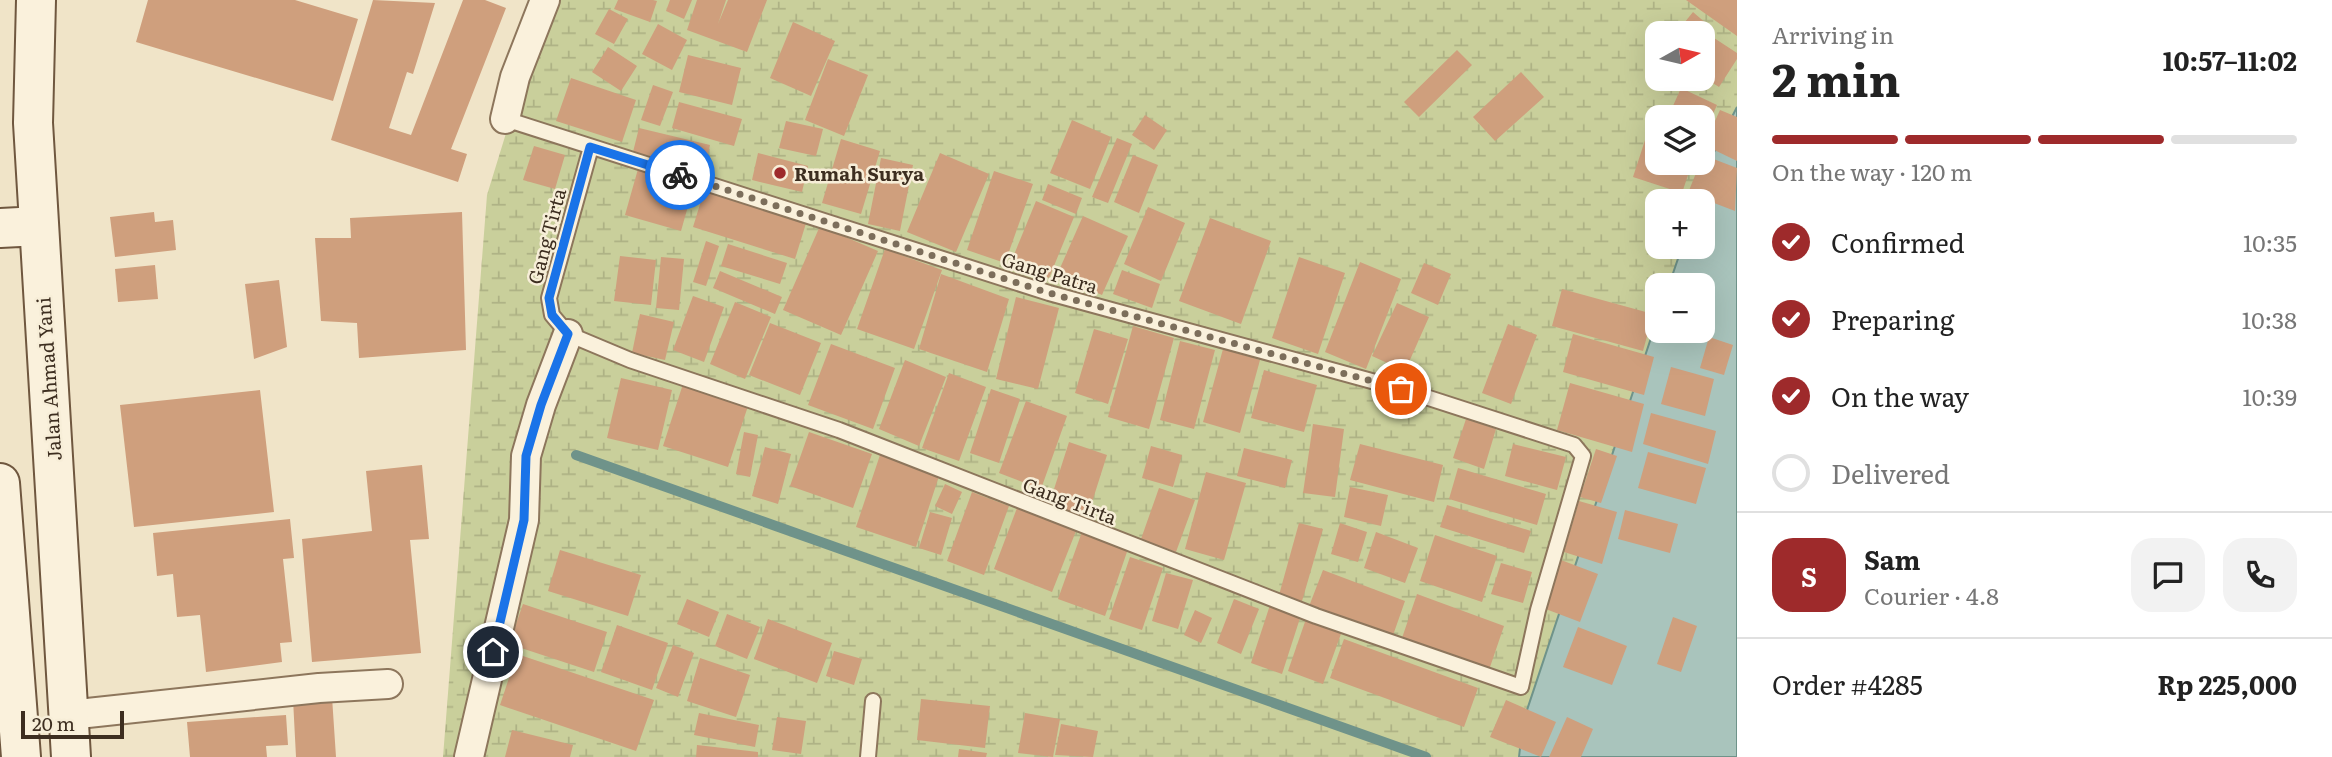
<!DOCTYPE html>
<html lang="en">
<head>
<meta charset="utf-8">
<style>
	:root { --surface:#fff; --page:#f2f2f2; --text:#222; --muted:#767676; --line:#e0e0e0; --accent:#9e2a2b }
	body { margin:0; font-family:Literata,serif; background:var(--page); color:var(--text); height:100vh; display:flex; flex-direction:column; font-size:26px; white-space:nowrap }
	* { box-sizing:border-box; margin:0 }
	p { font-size:23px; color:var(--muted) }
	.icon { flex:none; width:38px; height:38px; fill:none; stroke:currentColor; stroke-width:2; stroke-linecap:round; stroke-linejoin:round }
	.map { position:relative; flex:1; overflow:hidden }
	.details { display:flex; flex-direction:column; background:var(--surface); width:595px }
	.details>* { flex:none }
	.needle { width:46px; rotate:82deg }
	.controls { position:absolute; left:1645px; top:21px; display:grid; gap:14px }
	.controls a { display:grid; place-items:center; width:70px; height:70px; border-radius:14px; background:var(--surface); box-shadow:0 7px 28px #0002; font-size:35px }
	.scale { position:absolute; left:21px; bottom:18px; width:103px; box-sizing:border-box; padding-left:7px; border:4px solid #3d2e20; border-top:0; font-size:19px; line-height:24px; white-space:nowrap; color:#3d2e20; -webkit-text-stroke:5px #f7eed8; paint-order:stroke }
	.pin { position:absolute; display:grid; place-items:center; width:60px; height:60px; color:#fff; margin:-30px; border:4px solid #fff; border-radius:50%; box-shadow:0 2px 7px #0007 }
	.courier { position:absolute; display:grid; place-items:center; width:70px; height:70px; margin:-35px; border:5px solid #1a73e8; border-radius:50%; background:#fff; color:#222; box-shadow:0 2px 9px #0007 }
	.summary em { font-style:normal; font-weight:700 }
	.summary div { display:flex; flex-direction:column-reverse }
	.summary { display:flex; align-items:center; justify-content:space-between; height:119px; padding:0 35px }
	h1 { font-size:46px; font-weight:700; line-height:52px }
	.bar { display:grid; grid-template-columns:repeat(4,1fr); gap:10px 7px; align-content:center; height:84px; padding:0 35px }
	.bar i { height:9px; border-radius:5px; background:var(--line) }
	.bar .current { background:var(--accent) }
	.bar p { grid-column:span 4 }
	.line { display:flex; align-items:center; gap:18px; padding:0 35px; border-top:2px solid var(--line) }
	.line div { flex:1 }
	.round { display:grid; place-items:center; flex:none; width:74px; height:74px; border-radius:21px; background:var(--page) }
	ol { padding:0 35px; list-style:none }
	li { display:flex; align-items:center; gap:21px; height:77px }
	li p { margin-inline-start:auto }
	li .icon { padding:7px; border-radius:50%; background:var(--accent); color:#fff; stroke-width:4 }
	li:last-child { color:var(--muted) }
	li i { width:38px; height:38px; border:4px solid var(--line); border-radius:50% }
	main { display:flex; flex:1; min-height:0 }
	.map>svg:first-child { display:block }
	.wetland { fill:url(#wetland-marsh); fill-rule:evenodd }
	.water { fill:#a9c4bc; stroke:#6f938a; stroke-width:2 }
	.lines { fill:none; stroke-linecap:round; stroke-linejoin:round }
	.stream { stroke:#6f938a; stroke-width:10 }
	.building { fill:#cf9f7d }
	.lane-casing { stroke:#8d765c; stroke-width:18 }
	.street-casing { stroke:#8d765c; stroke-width:32 }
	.secondary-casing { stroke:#6f573f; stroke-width:42 }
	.lane { stroke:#faf1dc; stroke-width:14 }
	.street { stroke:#faf1dc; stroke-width:28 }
	.secondary { stroke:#faf1dc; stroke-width:38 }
	.done { stroke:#7c6e5b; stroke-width:7; stroke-dasharray:0 12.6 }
	.route { stroke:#1a73e8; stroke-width:9 }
	.poi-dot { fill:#9e2a2b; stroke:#f7eed8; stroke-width:2.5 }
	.labels { text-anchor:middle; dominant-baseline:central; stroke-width:5; stroke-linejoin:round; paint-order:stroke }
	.poi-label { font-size:19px; font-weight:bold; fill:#3d2e20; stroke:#f7eed8; text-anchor:start }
	.street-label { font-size:19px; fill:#3d2e20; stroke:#f7eed8 }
</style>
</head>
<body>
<main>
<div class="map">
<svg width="1737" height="757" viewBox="0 0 1737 757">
	<defs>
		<pattern id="wetland-marsh" width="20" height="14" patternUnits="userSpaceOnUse" patternTransform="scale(1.75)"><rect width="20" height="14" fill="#c9cf9b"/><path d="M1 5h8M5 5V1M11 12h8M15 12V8" fill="none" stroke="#aeb285"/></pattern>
	</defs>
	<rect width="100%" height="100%" fill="#f0e4c8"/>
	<path class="wetland" d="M547 0H1737V107L1712 156 1697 201H1657V247H1682L1669 285H1657V320L1523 722 1519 757H443L487 195ZM1657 33H1703V79H1657ZM1657 117H1703V163H1657Z"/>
	<path class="water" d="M1737 107V757H1519L1523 722 1657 320V331H1703V285H1669L1682 247H1703V201H1697L1712 156Z"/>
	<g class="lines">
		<path class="stream" d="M576 455 1426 757"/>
	</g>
	<path class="building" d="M148 0H295L358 19 333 101 136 42Z
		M373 0 435 3 413 74 407 72 389 128 411 135 463 0H485L506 8 451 149 467 154 458 182 331 140Z
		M618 0H653L657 1 650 22 614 9Z
		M670 0H692L684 19 666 11Z
		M697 0H726L718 24 728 0H767L747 52 687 30Z
		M1686 0H1737V36Z
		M609 9 628 19 614 44 595 34Z
		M1693 12 1708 25 1701 33H1676Z
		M793 22 835 41 811 96 770 78Z
		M658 24 687 40 672 70 642 54Z
		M1711 36 1737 53V59L1719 87 1703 77V50Z
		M608 47 637 66 621 91 592 72Z
		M1457 50 1472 65 1419 117 1404 102Z
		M688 55 741 68 732 105 679 92Z
		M828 59 868 75 844 136 805 120Z
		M1521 72 1544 97 1495 141 1473 117Z
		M571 78 636 100 622 142 556 121Z
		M653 85 673 92 660 126 641 120Z
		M1681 88 1717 105 1703 136V117H1668Z
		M679 102 742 119 734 146 672 128Z
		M1720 110 1737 117V161L1704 145Z
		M1145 115 1167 130 1154 150 1132 135Z
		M1072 120 1111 137 1090 189 1050 173Z
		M786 121 823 129 816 156 779 148Z
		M639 128 710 145 705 169 633 152Z
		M1648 131 1657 134V163H1692L1682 193 1633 177Z
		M1117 138 1132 144 1108 203 1092 197Z
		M841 139 880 151 861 214 822 203Z
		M534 146 565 155 555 189 523 180Z
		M758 153 808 166 802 192 752 180Z
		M940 153 989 174 956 252 907 232Z
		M1133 155 1158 165 1139 213 1114 202Z
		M1703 155 1737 168 1735 211 1688 193 1700 163H1703Z
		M881 158 913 165 900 231 868 224Z
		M638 169 694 185 681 231 625 215Z
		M994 171 1033 184 1005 263 967 250Z
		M1048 184 1082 198 1076 214 1042 200Z
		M705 188 807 220 795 259 693 227Z
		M1036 201 1074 217 1049 278 1011 262Z
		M1148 207 1185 223 1161 281 1124 264Z
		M154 212 155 222 173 220 176 250 115 257 110 217Z
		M462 212 466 350 359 358 357 323 321 321 315 238H351L350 218Z
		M1083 216 1128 236 1102 295 1057 275Z
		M1210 218 1271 241 1241 324 1179 301Z
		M820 226 878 251 841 335 783 310Z
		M706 241 719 246 706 286 693 282Z
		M728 244 787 263 780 284 721 266Z
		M885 249 942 270 914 349 857 329Z
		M620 256 656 260 651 305 614 301Z
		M661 257 684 259 679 310 656 308Z
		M1299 257 1345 273 1318 354 1272 338Z
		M1360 262 1401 279 1366 369 1325 352Z
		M1424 263 1451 274 1438 305 1411 293Z
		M155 265 158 299 118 302 115 269Z
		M1122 270 1160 284 1152 308 1113 294Z
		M720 271 782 297 775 314 713 288Z
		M941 274 1009 299 987 372 919 349Z
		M279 280 287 347 254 359 245 284Z
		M1562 289 1653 314 1643 351 1552 326Z
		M693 296 724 307 704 362 673 350Z
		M1016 297 1059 308 1038 389 996 379Z
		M735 302 771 317 745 379 710 364Z
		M1397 303 1429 317 1405 371 1372 356Z
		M640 314 674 322 665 360 632 353Z
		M770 323 821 343 800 395 749 375Z
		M1508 324 1537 335 1511 404 1482 393Z
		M1133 326 1174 338 1149 429 1108 417Z
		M1094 329 1128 339 1108 404 1075 393Z
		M1573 334 1654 357 1644 395 1563 372Z
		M1709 337 1733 345 1724 375 1700 368Z
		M1180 341 1215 350 1194 429 1160 420Z
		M831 344 895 368 873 429 808 405Z
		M1223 349 1260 360 1240 433 1203 422Z
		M905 360 946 377 919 446 879 429Z
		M1671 367 1714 379 1705 416 1661 404Z
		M1264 370 1317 385 1304 432 1251 418Z
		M949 373 986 387 959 461 922 448Z
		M621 378 672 390 658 450 607 438Z
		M1570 383 1644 404 1632 452 1557 430Z
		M683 384 748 406 728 467 663 446Z
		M991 389 1020 399 999 463 970 453Z
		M260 390 274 512 134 527 120 405Z
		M1026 401 1067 416 1041 489 999 473Z
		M1651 413 1716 431 1708 464 1643 444Z
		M1466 419 1496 429 1484 469 1453 458Z
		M1313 424 1344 429 1335 497 1303 493Z
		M744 432 758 435 750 477 736 474Z
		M809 432 872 454 853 508 790 486Z
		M1069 442 1107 455 1086 521 1048 508Z
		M1360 444 1443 465 1434 502 1350 480Z
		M1513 444 1566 457 1557 490 1505 476Z
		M1151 446 1182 455 1173 487 1142 478Z
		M765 447 791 454 778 504 752 496Z
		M1244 448 1292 460 1285 488 1237 476Z
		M1596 449 1617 456 1601 503 1580 497Z
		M1648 452 1706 468 1696 504 1638 488Z
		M880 455 939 476 916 547 856 527Z
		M422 465 429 539 410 540 421 653 312 662 302 539 372 531 366 471Z
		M1458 468 1546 494 1537 525 1449 499Z
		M1206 472 1246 483 1224 560 1185 549Z
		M945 484 962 492 952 514 935 506Z
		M1350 487 1388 495 1381 526 1344 517Z
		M1159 488 1195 500 1176 552 1141 539Z
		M972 492 1009 506 984 575 947 561Z
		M1579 501 1617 512 1602 564 1564 552Z
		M1447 505 1531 531 1524 553 1440 527Z
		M1017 508 1076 531 1052 592 994 569Z
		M1625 510 1678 524 1670 553 1618 539Z
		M930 512 952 518 941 555 919 548Z
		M290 519 294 558 283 559 292 642 280 643 282 662 206 672 200 615 177 617 173 574 157 576 153 533Z
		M1299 523 1323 529 1302 601 1279 595Z
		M1340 523 1367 532 1358 562 1331 554Z
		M1083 529 1129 546 1105 616 1058 599Z
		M1376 532 1418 548 1405 583 1364 568Z
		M1435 535 1497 556 1482 602 1420 581Z
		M560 550 641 575 628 616 548 591Z
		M1130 557 1163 568 1142 630 1109 619Z
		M1561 560 1598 574 1580 622 1543 608Z
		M1501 563 1532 572 1523 603 1491 594Z
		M1323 570 1405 601 1391 641 1308 609Z
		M1166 573 1193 580 1178 629 1152 621Z
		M1417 594 1504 626 1489 670 1402 638Z
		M687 599 719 612 709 637 677 624Z
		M1234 599 1259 609 1241 654 1217 643Z
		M523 604 607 632 594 672 509 644Z
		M1270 605 1301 615 1282 674 1251 663Z
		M1195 610 1212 618 1201 643 1184 635Z
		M727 614 760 627 747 659 715 646Z
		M1673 617 1697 626 1681 672 1657 664Z
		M768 619 832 643 817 683 754 659Z
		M1306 619 1342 631 1323 684 1288 671Z
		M617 625 668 643 652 690 601 672Z
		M1578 627 1627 646 1612 685 1563 667Z
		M1344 639 1478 688 1464 727 1330 678Z
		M673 645 694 653 678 697 656 688Z
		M834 651 862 659 854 685 826 676Z
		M517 654 654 700 636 751 500 705Z
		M700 658 750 675 736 717 687 701Z
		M332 697 336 757H296L293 699Z
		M921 699 990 706 985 748 917 740Z
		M1506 700 1556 722 1541 757 1490 737Z
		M699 713 759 725 755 747 694 735Z
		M1025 713 1060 719 1053 757 1018 753Z
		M286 715 288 745 266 746 267 757H190L187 722Z
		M777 717 806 721 801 754 772 750Z
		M1567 717 1593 729 1581 757H1549Z
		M1061 724 1098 731 1093 757 1055 755Z
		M512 730 573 745 570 757H505Z
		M697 745 758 752V757H696Z
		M959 749 987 753 986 757H958Z"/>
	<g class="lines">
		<defs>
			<path id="lane" d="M505 119 1049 293 1401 389 1574 445 1583 456 1538 610 1521 687 1316 616 839 430 630 360 568 334 552 315 549 298 591 147
				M868 757 873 701"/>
			<path id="street" d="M505 119 515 77 545 0
				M69 715 319 688 388 684
				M469 757 524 520 526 456 541 405 568 334"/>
			<path id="secondary" d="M36 0 33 123 71 757
				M0 228 39 226
				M0 483 21 757"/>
		</defs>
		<use href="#lane" class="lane-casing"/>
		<use href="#street" class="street-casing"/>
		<use href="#secondary" class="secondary-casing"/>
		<use href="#lane" class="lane"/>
		<use href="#street" class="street"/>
		<use href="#secondary" class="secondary"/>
	</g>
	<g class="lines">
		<path class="done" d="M680 175 1049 293 1401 389"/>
		<path class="route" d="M493 652 524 520 526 456 541 405 568 334 552 315 549 298 590 147 680 175"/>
	</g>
	<circle class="poi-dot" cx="780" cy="173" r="7"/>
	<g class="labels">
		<g class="poi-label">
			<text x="794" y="173">Rumah Surya</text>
		</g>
		<g class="street-label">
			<text transform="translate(546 236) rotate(-75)">Gang Tirta</text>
			<text transform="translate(1050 272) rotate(17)">Gang Patra</text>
			<text transform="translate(48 379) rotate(-94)">Jalan Ahmad Yani</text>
			<text transform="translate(1070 500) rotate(21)">Gang Tirta</text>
		</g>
	</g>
</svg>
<div class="controls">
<a><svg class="needle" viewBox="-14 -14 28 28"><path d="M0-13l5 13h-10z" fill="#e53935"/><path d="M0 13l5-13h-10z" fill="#767676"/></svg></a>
<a><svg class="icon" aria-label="layers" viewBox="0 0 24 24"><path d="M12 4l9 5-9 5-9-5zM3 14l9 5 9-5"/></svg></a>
<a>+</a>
<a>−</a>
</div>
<div class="scale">20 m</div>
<div class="pin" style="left:1401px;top:389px;background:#ea580c"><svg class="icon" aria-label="bag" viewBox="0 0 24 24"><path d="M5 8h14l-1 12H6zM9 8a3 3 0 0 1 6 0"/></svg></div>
<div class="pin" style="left:493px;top:652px;background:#1f2937"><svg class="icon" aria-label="home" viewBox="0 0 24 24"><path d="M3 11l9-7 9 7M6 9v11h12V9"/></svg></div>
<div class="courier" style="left:680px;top:175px"><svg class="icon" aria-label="bike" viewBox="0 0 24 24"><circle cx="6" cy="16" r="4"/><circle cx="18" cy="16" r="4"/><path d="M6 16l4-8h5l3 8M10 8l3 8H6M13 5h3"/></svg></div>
</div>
<section class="details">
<div class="summary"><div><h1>2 min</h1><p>Arriving in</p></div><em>10:57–11:02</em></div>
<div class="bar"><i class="current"></i><i class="current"></i><i class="current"></i><i></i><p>On the way · 120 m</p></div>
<ol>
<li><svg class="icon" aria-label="check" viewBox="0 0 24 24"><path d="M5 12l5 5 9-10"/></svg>Confirmed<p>10:35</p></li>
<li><svg class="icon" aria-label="check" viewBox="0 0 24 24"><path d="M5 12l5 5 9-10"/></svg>Preparing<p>10:38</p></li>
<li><svg class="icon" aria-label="check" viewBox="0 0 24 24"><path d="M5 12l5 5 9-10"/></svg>On the way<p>10:39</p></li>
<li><i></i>Delivered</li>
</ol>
<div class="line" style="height:126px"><b class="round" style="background:var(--accent);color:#fff">S</b><div><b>Sam</b><p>Courier · 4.8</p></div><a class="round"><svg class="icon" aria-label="chat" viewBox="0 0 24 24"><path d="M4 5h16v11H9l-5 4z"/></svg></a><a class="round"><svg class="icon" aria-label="phone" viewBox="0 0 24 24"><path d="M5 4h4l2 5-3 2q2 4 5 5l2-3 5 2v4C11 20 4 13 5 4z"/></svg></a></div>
<div class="line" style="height:91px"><div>Order #4285</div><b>Rp 225,000</b></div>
</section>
</main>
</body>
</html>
